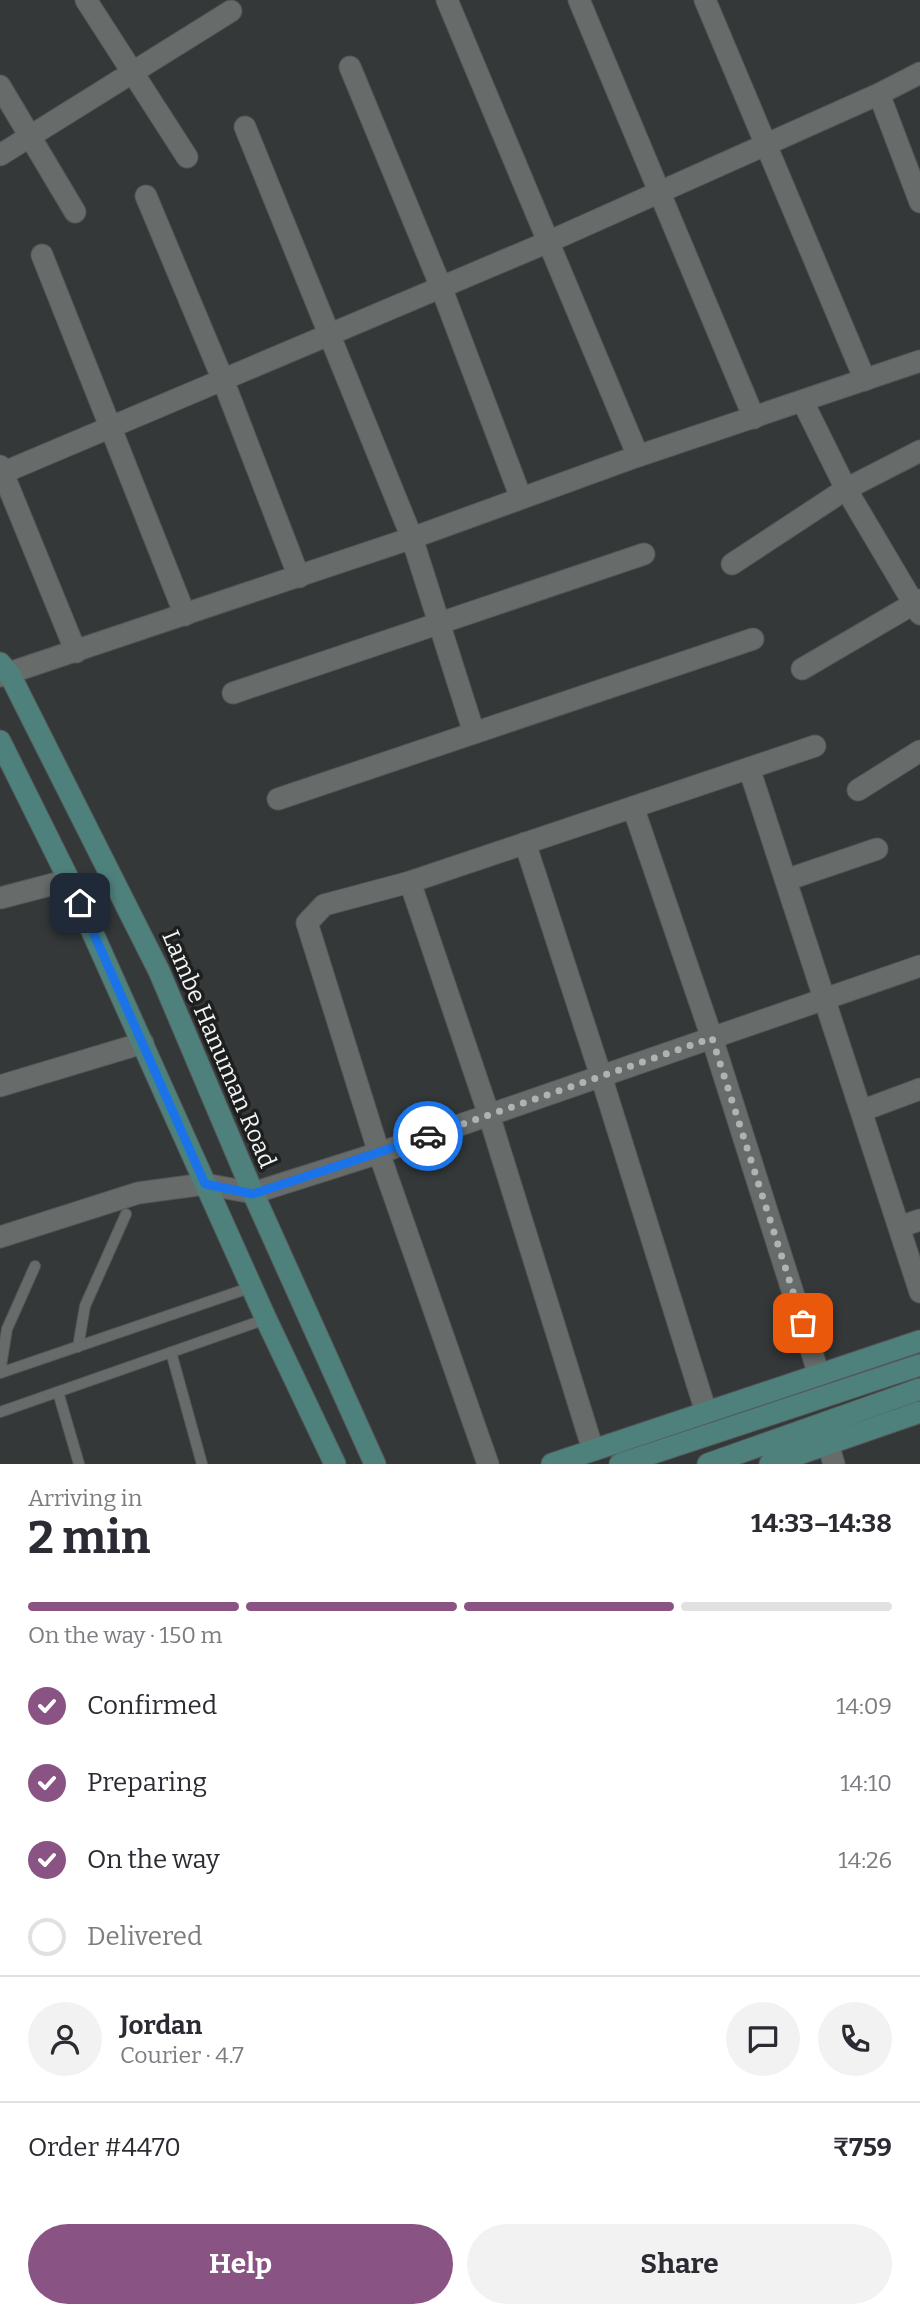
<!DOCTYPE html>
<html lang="en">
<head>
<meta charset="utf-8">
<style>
	:root { --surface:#fff; --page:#f2f2f3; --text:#2b2b33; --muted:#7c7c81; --line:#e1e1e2; --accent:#895483 }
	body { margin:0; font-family:Bitter,serif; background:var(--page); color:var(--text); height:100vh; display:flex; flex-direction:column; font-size:26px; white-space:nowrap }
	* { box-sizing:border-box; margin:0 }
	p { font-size:23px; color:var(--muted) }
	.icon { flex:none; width:38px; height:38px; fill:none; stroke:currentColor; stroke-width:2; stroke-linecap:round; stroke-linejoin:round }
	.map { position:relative; height:1464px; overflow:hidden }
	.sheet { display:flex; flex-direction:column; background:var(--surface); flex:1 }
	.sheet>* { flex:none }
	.pin { position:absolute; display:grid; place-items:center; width:60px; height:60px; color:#fff; margin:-30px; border-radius:14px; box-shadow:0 4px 10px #0006 }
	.courier { position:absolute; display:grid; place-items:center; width:70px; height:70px; margin:-35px; border:5px solid #1a73e8; border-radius:50%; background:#fff; color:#222; box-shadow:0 2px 9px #0007 }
	.headline em { font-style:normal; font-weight:700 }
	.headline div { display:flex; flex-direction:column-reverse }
	.headline { display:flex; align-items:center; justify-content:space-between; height:119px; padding:0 28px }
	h1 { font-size:46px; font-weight:700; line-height:52px }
	.bar { display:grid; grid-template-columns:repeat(4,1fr); gap:10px 7px; align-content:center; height:84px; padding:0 28px }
	.bar i { height:9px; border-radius:5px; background:var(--line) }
	.bar .active { background:var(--accent) }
	.bar p { grid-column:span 4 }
	.line { display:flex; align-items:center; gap:18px; padding:0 28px; border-top:2px solid var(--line) }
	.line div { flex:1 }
	.round { display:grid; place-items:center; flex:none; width:74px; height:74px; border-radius:37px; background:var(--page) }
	ol { padding:0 28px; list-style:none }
	li { display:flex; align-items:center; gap:21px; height:77px }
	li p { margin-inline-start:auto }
	li .icon { padding:7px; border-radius:50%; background:var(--accent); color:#fff; stroke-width:4 }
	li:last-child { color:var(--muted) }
	li i { width:38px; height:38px; border:4px solid var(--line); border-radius:50% }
	.cta { display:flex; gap:14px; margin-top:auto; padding:14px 28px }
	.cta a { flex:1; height:80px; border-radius:42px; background:var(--accent); color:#fff; font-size:28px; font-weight:700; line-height:80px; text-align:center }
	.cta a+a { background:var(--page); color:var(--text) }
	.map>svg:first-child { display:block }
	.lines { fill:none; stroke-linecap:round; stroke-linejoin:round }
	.service-casing { stroke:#545757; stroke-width:12 }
	.minor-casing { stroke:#545757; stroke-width:23 }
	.tertiary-casing { stroke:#545757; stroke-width:23 }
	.secondary-casing { stroke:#545757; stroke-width:23 }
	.service { stroke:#676c6b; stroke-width:10 }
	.minor { stroke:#676c6b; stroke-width:21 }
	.tertiary { stroke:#676c6b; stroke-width:21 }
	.secondary { stroke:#4f817c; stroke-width:21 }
	.done { stroke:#b0b3b3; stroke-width:7; stroke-dasharray:0 12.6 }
	.route { stroke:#1a73e8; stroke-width:9 }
	.labels { text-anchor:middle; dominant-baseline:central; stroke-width:7; stroke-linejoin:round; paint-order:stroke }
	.street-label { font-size:24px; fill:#f2f5f5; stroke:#1d1f1f }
</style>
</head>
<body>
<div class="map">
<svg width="920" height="1464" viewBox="0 0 920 1464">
	<rect width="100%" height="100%" fill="#343838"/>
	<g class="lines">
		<defs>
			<path id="service" d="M78 1347 85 1306 126 1214
				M171 1352 202 1464
				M0 1372 7 1329 35 1266
				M0 1373 252 1287
				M58 1392 79 1464
				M0 1412 266 1319"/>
			<path id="minor" d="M86 0 187 157
				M447 0 638 456
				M579 0 754 418
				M705 0 865 380
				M350 67 441 287 521 498
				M0 86 75 212
				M879 94 920 202
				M245 127 412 538 474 733
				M0 155 231 11
				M146 196 223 380 299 577
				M42 255 185 615
				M803 402 846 489 920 614
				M0 466 76 652
				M0 474 548 242 879 94 920 73
				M732 564 846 489 920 451
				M802 669 920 600
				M233 693 644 554
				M749 768 920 1292
				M858 790 920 751
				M278 799 753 639
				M633 807 712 1038 819 1375
				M525 843 601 1076 706 1412
				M786 880 877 849
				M410 882 489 1115 593 1450
				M0 898 69 880
				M0 1086 143 1043
				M861 1111 920 1089
				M899 1227 920 1220
				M0 1237 138 1193 205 1184 253 1193 379 1153 920 966
				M828 1444 834 1464
				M488 1464 379 1153 307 923 324 905 410 882 815 746"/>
			<path id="tertiary" d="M0 676 412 538 638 456 920 361"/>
			<path id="secondary" d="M0 663 10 675 159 971 253 1193 375 1464
				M0 741 69 880 266 1319 335 1464
				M552 1464 920 1341
				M620 1464 920 1365
				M708 1464 920 1389
				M770 1464 920 1412"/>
		</defs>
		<use href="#service" class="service-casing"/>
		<use href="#minor" class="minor-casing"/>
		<use href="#tertiary" class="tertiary-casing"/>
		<use href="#secondary" class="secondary-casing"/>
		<use href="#service" class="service"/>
		<use href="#minor" class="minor"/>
		<use href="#tertiary" class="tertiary"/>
		<use href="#secondary" class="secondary"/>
	</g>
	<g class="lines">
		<path class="done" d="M428 1136 712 1038 803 1323"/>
		<path class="route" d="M80 903 205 1184 253 1194 428 1136"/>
	</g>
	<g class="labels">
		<g class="street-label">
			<text transform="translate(219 1049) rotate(67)">Lambe Hanuman Road</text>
		</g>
	</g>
</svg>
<div class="pin" style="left:803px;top:1323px;background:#ea580c"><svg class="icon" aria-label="bag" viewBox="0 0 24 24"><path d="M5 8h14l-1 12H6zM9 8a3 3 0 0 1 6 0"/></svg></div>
<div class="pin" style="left:80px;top:903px;background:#1f2937"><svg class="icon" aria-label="home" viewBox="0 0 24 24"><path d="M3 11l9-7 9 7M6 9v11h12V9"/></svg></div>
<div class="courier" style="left:428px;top:1136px"><svg class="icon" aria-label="car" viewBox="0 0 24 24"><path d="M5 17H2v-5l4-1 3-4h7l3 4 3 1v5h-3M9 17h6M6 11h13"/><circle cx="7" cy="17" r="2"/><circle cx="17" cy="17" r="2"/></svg></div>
</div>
<section class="sheet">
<div class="headline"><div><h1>2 min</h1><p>Arriving in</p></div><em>14:33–14:38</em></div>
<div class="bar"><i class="active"></i><i class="active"></i><i class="active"></i><i></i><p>On the way · 150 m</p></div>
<ol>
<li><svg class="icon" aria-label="check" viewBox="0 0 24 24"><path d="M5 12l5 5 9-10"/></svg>Confirmed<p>14:09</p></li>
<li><svg class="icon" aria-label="check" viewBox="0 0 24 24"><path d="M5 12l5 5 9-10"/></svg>Preparing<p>14:10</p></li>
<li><svg class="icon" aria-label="check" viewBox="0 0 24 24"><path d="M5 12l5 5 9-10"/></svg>On the way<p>14:26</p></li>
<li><i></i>Delivered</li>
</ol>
<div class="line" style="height:126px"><a class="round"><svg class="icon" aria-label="person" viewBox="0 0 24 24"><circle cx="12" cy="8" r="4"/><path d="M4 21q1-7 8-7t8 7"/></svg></a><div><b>Jordan</b><p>Courier · 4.7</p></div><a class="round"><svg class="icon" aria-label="chat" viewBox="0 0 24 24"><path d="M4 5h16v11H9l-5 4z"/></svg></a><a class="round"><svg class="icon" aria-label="phone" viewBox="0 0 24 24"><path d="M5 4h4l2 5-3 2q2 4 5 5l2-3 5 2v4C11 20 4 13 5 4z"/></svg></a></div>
<div class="line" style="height:91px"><div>Order #4470</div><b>₹759</b></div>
<div class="cta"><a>Help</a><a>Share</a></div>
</section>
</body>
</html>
